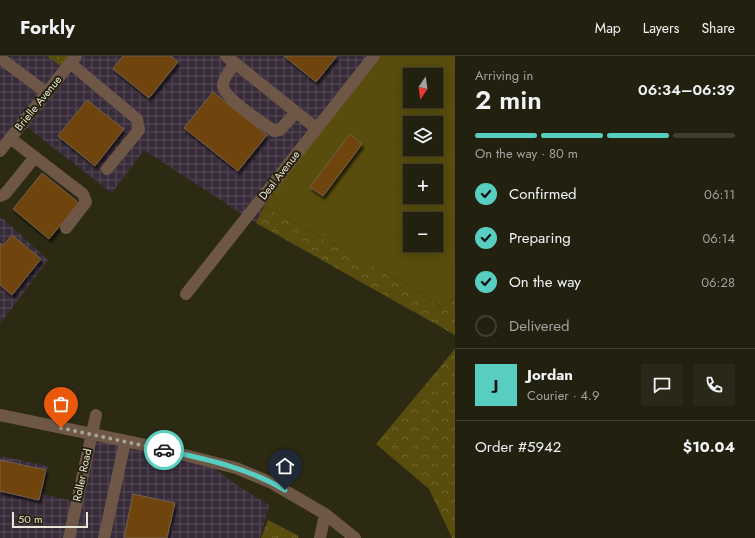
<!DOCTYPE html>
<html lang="en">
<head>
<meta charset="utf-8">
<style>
	:root { --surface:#22200f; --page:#2a2818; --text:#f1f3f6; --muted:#a2a39e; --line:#3f3e2f; --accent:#58cec0 }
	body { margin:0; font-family:Jost,sans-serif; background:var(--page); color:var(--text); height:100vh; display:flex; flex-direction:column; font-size:15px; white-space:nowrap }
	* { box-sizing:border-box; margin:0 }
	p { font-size:13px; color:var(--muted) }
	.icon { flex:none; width:22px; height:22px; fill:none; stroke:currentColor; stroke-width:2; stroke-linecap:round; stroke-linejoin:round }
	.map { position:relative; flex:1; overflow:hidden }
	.sheet { display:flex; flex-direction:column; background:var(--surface); width:300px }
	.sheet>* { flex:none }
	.needle { width:26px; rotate:193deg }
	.buttons { position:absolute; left:403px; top:12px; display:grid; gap:8px }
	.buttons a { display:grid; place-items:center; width:40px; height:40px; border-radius:0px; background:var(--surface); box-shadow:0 2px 10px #0003,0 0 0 1px var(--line); font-size:20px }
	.scale { position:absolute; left:12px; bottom:10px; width:76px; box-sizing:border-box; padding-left:4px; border:2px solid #e8e6d9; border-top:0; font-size:11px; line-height:14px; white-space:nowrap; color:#e8e6d9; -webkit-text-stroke:3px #24200b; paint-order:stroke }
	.pin { position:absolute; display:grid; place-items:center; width:34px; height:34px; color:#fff; margin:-41px -17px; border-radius:50% 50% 50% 0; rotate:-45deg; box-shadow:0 0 4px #0007 }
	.pin .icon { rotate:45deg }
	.courier { position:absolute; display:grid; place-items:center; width:40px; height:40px; margin:-20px; border:3px solid #58cec0; border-radius:50%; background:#fff; color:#222; box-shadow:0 1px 5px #0007 }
	.head em { font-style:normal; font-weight:600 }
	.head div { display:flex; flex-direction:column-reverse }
	.head { display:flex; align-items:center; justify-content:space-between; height:68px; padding:0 20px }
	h1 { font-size:26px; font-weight:600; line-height:30px }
	.bar { display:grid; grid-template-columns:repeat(4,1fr); gap:6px 4px; align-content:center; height:48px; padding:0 20px }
	.bar i { height:5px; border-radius:3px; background:var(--line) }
	.bar .active { background:var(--accent) }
	.bar p { grid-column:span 4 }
	.line { display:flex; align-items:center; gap:10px; padding:0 20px; border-top:1px solid var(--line) }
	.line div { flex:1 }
	.round { display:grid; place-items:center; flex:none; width:42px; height:42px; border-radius:0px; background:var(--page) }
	ol { padding:0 20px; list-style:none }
	li { display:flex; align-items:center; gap:12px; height:44px }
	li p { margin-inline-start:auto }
	li .icon { padding:4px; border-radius:50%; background:var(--accent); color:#111; stroke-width:4 }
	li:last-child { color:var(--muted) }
	li i { width:22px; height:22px; border:2px solid var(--line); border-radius:50% }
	header { display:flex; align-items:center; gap:24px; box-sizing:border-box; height:56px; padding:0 20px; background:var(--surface); border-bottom:1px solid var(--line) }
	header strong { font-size:19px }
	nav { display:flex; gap:22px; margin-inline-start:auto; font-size:14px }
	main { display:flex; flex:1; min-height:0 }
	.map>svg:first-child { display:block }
	.industrial { fill:url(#industrial-grid) }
	.grass { fill:url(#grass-dots) }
	.forest { fill:url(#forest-crowns) }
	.green { fill:#584d0c; fill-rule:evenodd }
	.building { fill:#6f440c; stroke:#73614f; filter:url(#shadow) }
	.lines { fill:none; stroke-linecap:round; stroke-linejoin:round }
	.minor { stroke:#6f5748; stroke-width:12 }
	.done { stroke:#a7a494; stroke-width:4; stroke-dasharray:0 7.2 }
	.route { stroke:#58cec0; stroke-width:5 }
	.labels { text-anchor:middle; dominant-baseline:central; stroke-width:4; stroke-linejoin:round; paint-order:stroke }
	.street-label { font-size:11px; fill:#e8e6d9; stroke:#24200b }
</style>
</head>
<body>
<header>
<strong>Forkly</strong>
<nav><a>Map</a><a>Layers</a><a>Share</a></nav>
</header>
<main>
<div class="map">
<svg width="455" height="482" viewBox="0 0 455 482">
	<defs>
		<pattern id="industrial-grid" width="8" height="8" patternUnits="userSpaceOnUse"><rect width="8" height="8" fill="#382c3a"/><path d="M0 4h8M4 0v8" fill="none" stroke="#554b56"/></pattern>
		<pattern id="grass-dots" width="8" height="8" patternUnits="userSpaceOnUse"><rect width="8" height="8" fill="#584d0c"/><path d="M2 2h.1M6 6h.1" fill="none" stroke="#70672f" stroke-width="1.8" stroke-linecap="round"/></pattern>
		<pattern id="forest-crowns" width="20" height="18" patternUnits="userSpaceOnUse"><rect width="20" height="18" fill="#584d0c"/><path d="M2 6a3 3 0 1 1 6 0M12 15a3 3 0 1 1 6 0" fill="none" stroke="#70672f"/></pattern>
		<filter id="shadow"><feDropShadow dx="2" dy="3.5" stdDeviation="1" flood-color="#0009"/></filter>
	</defs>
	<rect width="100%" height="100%" fill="#2d2a14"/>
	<path class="industrial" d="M0 0H47L65 13 75 0H373L264 150 256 167 144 94 112 137 24 69 0 98Z
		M0 160 48 204 0 268Z
		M90 379 201 402 235 428 269 449 260 482H0V400L48 410 42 438 77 446Z"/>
	<path class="grass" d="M47 0H75L65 13Z"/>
	<path class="forest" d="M264 150 412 231 441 252 455 242V279L256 167Z
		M455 293V482H452L429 433 376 388Z
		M268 464 299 480 298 482H261Z"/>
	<path class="green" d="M373 0H455V242L441 252 412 231 264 150ZM410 19H436V45H410ZM410 67H436V93H410ZM410 115H436V141H410ZM410 163H436V189H410Z"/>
	<path class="building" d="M123 0H171L178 6 149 42 113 13Z
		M284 0H337L316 26Z
		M213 36 267 79 238 115 184 72Z
		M87 44 124 73 95 110 58 80Z
		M350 78 362 88 323 140 310 131Z
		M42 117 79 147 49 183 13 153Z
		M12 179 41 203 12 239 0 229V187L3 190Z
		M0 404 46 414 39 444 0 435Z
		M133 438 175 447 167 482H124Z"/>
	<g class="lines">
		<path class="minor" d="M226 0 316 72
			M0 2 47 37
			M70 7 137 63 139 74 107 113
			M235 7C231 13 223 22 223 29 223 42 263 67 274 75L280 74 296 56
			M10 82 83 138 86 146 66 172
			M0 95 76 0
			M0 140 5 138 35 101
			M186 238 374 0
			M0 359 145 389 236 412 272 427 325 458 355 482
			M69 482 96 359
			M104 482 125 386
			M320 482 325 458"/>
	</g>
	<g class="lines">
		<path class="done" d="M61 372 164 394"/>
		<path class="route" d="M164 394C206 403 248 412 285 434"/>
	</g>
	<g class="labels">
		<g class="street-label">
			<text transform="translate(38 47) rotate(-51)">Brielle Avenue</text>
			<text transform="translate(279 119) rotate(-52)">Deal Avenue</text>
			<text transform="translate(82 419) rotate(-78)">Roller Road</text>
		</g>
	</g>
</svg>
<div class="buttons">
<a><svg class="needle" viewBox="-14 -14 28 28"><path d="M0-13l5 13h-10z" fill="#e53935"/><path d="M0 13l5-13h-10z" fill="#a2a39e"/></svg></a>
<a><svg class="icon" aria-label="layers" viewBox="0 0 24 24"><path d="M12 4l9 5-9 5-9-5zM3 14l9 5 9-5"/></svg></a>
<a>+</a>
<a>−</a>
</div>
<div class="scale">50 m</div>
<div class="pin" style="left:61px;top:372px;background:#ea580c"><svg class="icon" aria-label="bag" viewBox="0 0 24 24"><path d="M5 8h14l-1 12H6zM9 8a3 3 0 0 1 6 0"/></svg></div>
<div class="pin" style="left:285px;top:434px;background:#1f2937"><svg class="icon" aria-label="home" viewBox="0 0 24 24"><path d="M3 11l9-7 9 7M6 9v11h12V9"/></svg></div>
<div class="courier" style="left:164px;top:394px"><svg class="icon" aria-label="car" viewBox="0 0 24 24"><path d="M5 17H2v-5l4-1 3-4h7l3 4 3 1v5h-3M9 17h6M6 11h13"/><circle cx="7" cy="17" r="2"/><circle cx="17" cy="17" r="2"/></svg></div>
</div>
<section class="sheet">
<div class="head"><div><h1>2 min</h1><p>Arriving in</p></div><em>06:34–06:39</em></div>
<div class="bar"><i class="active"></i><i class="active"></i><i class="active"></i><i></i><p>On the way · 80 m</p></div>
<ol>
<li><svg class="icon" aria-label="check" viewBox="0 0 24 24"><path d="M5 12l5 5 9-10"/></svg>Confirmed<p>06:11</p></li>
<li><svg class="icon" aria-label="check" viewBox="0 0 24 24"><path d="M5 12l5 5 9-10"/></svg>Preparing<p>06:14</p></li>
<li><svg class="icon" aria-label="check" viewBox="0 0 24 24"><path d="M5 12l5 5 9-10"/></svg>On the way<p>06:28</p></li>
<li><i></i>Delivered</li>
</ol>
<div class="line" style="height:72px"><b class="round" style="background:var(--accent);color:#111">J</b><div><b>Jordan</b><p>Courier · 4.9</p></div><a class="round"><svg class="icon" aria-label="chat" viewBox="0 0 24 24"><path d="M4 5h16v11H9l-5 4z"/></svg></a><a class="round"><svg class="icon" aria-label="phone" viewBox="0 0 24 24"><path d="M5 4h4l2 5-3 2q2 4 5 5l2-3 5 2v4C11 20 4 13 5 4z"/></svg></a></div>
<div class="line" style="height:52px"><div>Order #5942</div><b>$10.04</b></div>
</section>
</main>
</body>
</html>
